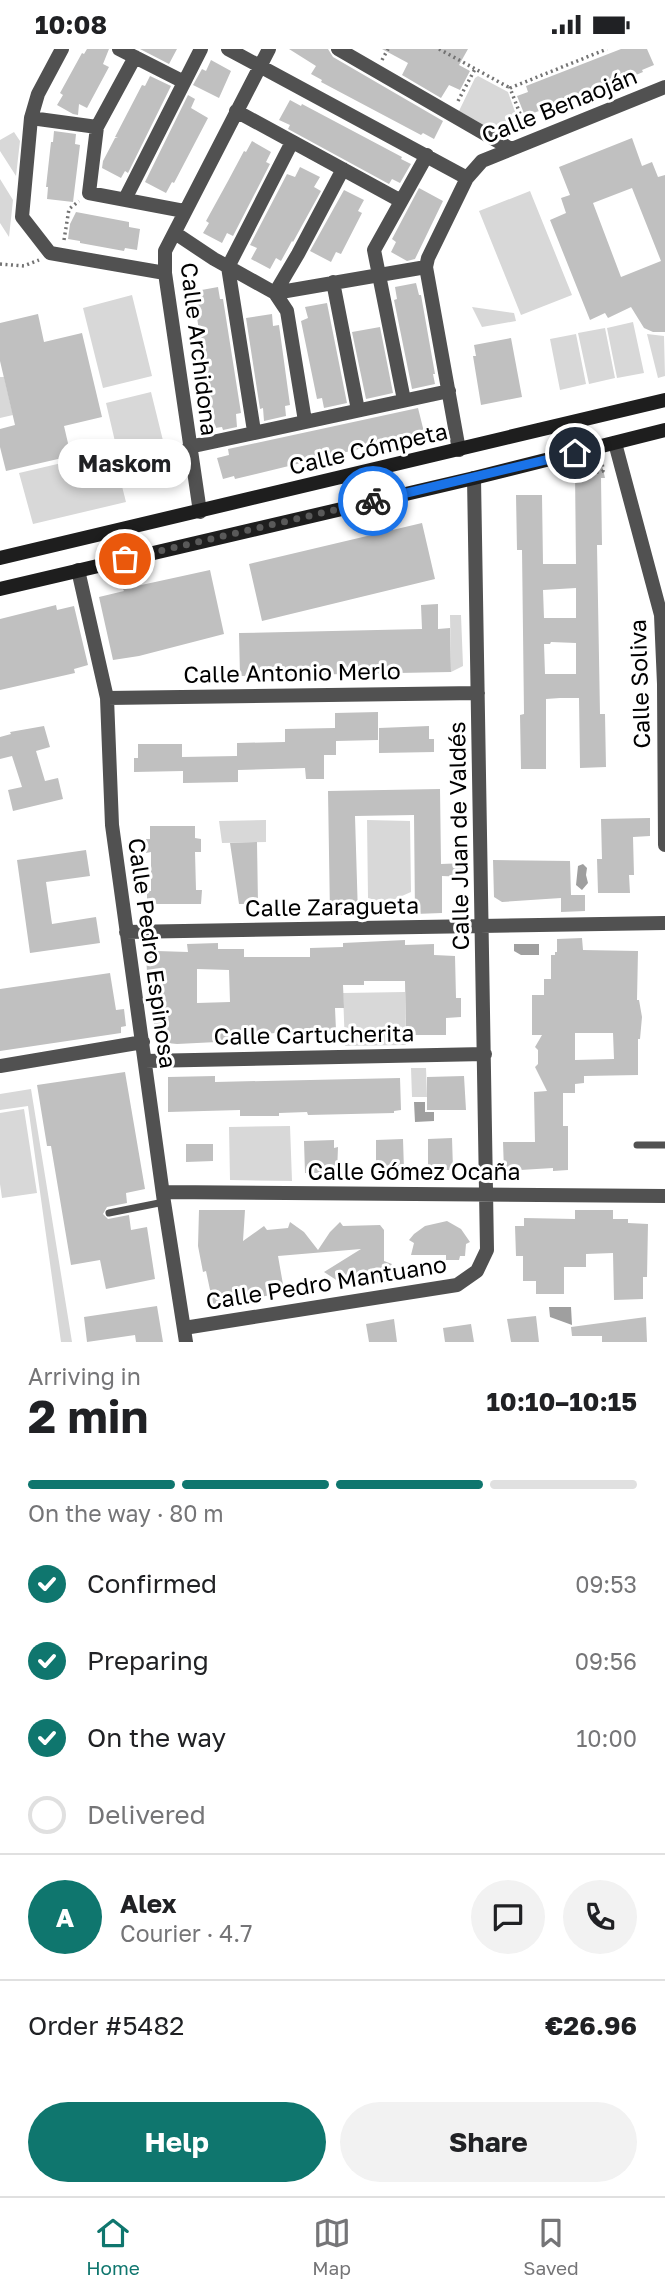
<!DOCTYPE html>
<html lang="en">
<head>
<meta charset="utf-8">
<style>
	:root { --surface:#fff; --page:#f2f2f2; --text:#202124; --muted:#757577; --line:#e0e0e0; --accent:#0f766e }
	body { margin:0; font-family:"Golos Text",sans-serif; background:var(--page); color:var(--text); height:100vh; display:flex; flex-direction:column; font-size:26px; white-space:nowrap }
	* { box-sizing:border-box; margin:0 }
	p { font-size:23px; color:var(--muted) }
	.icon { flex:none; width:38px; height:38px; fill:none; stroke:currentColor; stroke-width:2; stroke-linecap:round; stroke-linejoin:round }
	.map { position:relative; height:1293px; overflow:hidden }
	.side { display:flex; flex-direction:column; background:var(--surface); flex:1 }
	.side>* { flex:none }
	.pin { position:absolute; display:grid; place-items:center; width:60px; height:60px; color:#fff; margin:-30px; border:4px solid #fff; border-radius:50%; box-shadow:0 2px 7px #0007 }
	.courier { position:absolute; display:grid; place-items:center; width:70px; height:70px; margin:-35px; border:5px solid #1a73e8; border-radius:50%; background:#fff; color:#222; box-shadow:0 2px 9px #0007 }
	.bubble { position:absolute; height:49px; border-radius:24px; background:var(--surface); box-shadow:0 4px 10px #0003; font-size:23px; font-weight:700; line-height:49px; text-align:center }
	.head em { font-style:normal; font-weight:700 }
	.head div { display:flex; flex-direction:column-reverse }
	.head { display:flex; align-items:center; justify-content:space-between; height:119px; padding:0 28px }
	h1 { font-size:46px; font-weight:700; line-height:52px }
	.bar { display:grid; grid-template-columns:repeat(4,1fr); gap:10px 7px; align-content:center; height:84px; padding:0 28px }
	.bar i { height:9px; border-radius:5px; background:var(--line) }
	.bar .current { background:var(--accent) }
	.bar p { grid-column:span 4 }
	.line { display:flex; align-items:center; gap:18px; padding:0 28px; border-top:2px solid var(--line) }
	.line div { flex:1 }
	.round { display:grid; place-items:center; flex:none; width:74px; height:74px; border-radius:37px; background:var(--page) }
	ol { padding:0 28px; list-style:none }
	li { display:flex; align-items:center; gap:21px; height:77px }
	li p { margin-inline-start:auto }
	li .icon { padding:7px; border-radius:50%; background:var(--accent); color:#fff; stroke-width:4 }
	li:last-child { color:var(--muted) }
	li i { width:38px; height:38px; border:4px solid var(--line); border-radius:50% }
	.primary-button { display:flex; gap:14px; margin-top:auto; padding:14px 28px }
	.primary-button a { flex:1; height:80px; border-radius:42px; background:var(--accent); color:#fff; font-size:28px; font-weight:700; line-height:80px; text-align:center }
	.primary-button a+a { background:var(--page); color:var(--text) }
	.status { display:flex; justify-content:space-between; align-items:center; height:49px; padding:0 35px; background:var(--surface); direction:ltr }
	.status svg { height:19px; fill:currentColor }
	.menu { display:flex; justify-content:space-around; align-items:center; height:98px; border-top:2px solid var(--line); background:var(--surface); font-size:19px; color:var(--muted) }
	.menu a { display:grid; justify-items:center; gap:4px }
	.menu .current { color:var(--accent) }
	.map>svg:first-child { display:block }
	.green { fill:#d8d8d8 }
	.water { fill:#9f9f9f }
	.building { fill:#c0c0c0; fill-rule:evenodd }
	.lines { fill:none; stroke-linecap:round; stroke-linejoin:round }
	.path { stroke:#737373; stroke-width:3.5; stroke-dasharray:2 3.5; stroke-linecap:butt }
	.lane { stroke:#515151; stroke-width:7 }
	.street { stroke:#515151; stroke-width:14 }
	.secondary { stroke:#1e1e1e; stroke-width:14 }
	.done { stroke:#595959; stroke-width:7; stroke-dasharray:0 12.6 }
	.route { stroke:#1a73e8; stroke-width:9 }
	.labels { text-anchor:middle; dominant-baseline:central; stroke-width:6; stroke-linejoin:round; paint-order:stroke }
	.street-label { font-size:23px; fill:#000; stroke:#fff }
</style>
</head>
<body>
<div class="status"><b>10:08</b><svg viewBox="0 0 49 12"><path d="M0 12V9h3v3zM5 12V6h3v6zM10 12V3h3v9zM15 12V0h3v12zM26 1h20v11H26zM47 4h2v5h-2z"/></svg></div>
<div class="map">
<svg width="665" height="1293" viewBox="0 0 665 1293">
	<rect width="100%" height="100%" fill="#fff"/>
	<path class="green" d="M478 27 508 43 519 74 500 81H492L459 62 475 29Z
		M14 83 20 92 16 127 0 102V91Z
		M0 130 13 151 9 188 0 174Z
		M530 142 572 246 521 266 479 162Z
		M132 246 152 327 103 339 83 259Z
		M472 258 514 264 516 272 482 278Z
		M633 273 644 324 617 329 607 279Z
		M605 279 615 329 589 335 578 284Z
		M576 285 586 335 560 341 550 290Z
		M647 285 664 287 665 327 658 329Z
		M0 328H4L13 366 0 369Z
		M151 343 170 420 124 431 106 354Z
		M113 402 126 453 33 475 19 424Z
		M450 566H461L463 617 451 623Z
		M266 771V793L222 794 219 772Z
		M367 771 410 772 411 843 386 854 368 849Z
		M405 943 406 996 345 997 343 944Z
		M411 1019H426L427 1048H412Z
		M31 1040 72 1293H61L28 1057 0 1061V1045Z
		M24 1060 37 1144 2 1149 0 1135V1064Z
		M290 1077 292 1132 230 1131 229 1078Z"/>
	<path class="water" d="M583 815 587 819 586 826 588 834 582 841 576 836 578 817Z
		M514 895H539V906H521L514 902Z
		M414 1053H425V1063H434V1072L415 1073Z
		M549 1258H571L572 1276 550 1268Z"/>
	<path class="building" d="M87 0H109L103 15 109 18 87 59 79 55 78 66 73 65 57 56 63 46 60 44 82 4 84 5Z
		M140 0H177L169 15Z
		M289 0H328L333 8 443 72 434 90 423 84 421 86 321 33 322 31 311 25 316 17Z
		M382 0H468L459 16 470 22 460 41 449 36 441 49 402 26 408 14Z
		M621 0H647L654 16 642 21 643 23 612 36 525 67 517 47 528 43 526 37Z
		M211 11 231 22 219 49 193 36 202 20 206 22Z
		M150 27 171 37 128 124 125 122 121 129 102 119 103 112 115 89H118L115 88 142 36 145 37Z
		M188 46 195 50 191 59 208 69 174 134 172 133 166 144 145 133Z
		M290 51 301 57 302 55 402 108 401 110 411 115 400 134 392 130 389 135 288 80 290 76 279 71Z
		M54 82 76 85 75 95 80 96 73 153 47 150 48 138H46L51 93H53Z
		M632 89 642 117 652 113 658 128 665 126V283H653L644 279 631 258 608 269 605 264 590 271 550 171 566 164 561 149 570 146 559 118ZM632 139 661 212 621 228 593 154Z
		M252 92 271 103 266 113 270 115 233 187 227 184 222 194 203 184 209 174 206 172 228 132 244 102 246 103Z
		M300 118 320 128 314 138 321 142 293 193 292 192 281 212 276 209 270 220 251 210 257 199 250 196 287 125 295 128Z
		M419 139 443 152 415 210 407 212 391 203 396 193 392 190Z
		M344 141 364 151 358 162 362 164 341 205 336 203 331 213 310 202Z
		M76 163 129 173V178L140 180 137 201 125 199 124 202 80 194V192L68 190 70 175Z
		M416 234 419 246H421L435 325H433L435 335 412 340 394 251 397 250 395 238Z
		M218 238 220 250H223L241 364 236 365 237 378 223 381 222 378 215 379 213 366 211 367 195 254H198L196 242Z
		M327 254 347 354 324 359 322 349 317 350 301 272 308 269 305 258Z
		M38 265 44 293 82 284 102 368 64 377 71 407 6 422 0 398V380L15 376 0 312V274Z
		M272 265 273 277 279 276 290 356 285 357 286 367 264 372 263 359 260 360 246 269Z
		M380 278 393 344 366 350 352 283Z
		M511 289 522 348 481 356 473 307H476L474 296Z
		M418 359 424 383 412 387 235 430 234 427 223 430 217 409 229 406 228 400Z
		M602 416 605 429H601L602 496H597L600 665H605L606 718 580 719 579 649H560L546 650V720H521L520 666 524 665 522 501H517L516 446H542L543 515H576L575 422ZM576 539V569H544L543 541ZM551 593 576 594V625H545L544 595H550Z
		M422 474 435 530 262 572 249 515Z
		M210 521 224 585 139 607 113 611 99 548 124 542 123 540Z
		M438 555V580L450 579 451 623 240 627 239 584 422 580 421 556Z
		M56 556 57 561 74 557 88 616 74 620 75 624 0 641V570Z
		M378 663V691L336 692V706H324V730H306L305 719 238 721V733L183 734V722L134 723V709H138V695H182V708L237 707V694L285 693V680L335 679V664Z
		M44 677 50 698 36 702 45 732 58 729 63 750 13 762 8 741 22 738 12 707 0 710V688L11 685 10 683Z
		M429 677V690H434V703L379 704V679Z
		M440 740 441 815 466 814V828L442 827V864L415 865 414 766 355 767 358 866H330L328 742Z
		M650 769V787L633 788 634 826H629L630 844H598L597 810H602L601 770Z
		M150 777H195V789L201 790V803H195L196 841H202L201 855H147V842H151V803L146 804V790H150Z
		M257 793 258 855H239L230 794Z
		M86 801 90 827 46 833 52 875 96 868 100 894 30 904 17 811Z
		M493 811 570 812 571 846H585V862L561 863V849L502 853 494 848Z
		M582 889 583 901 638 902 637 951H639L642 968 640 990H638V1026L584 1027V1034L575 1035V1044H563V1077H568V1121L553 1122V1119L504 1122 503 1093H535L534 1043 547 1042 535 1018 538 1015V1001L535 998 542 986H532V946H544V930H551V906H555V903H557V890ZM575 984H613L614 1010 575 1011Z
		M405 891V896L434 895V906L455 907 456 949H461V968L446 969V986H406L405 932H364V936H343L344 959H335L336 981 327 982V984H302V981L266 985H237V992L177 995 167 994V983H154V955H158V922L147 923 146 906H157V902L188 903 187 895 218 894V900H244V908H310V899L343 898V894ZM197 920 229 921 230 953 197 954Z
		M110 924 116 961 124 960 126 977 121 978V984L0 1002V940Z
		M125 1023 145 1140 126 1144 127 1154 107 1158 103 1165 108 1170 129 1166 131 1181 147 1178 155 1230 106 1240 100 1211 71 1216 51 1097H47L37 1036Z
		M215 1027V1033L400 1029 401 1061 394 1062V1064L308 1066 307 1063 279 1064V1067H240V1061L168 1063V1028Z
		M464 1027 466 1061H427V1028Z
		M452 1089 453 1121H428V1090Z
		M403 1090 404 1122H376V1091Z
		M334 1091V1099L338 1098 337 1124H305L304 1092Z
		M186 1095H213V1112L186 1113Z
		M199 1161H245L243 1192 264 1177 267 1181 288 1179 290 1173 304 1183 318 1201 330 1183 340 1173 343 1177 380 1176 384 1181V1212L392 1215 377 1234 374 1229 341 1234 324 1223 361 1200 278 1207 284 1241 276 1242V1245L260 1248 259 1245 213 1255 206 1222 203 1223 198 1197Z
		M575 1161H613V1170H628V1174L648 1175 647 1228H643V1250L614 1251 613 1204 586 1205V1218H564V1245H536V1232H523V1207H516L515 1177H524V1169L575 1170Z
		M447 1172 461 1180 470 1193 466 1195 465 1207H460L459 1211H446V1206H411L414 1194 409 1191 414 1185 425 1177Z
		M157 1257 163 1293H136L135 1286 87 1293 84 1268Z
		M536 1267 539 1293H511L507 1270Z
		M646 1268 647 1293H602V1287H572L571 1278Z
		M394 1270 397 1293H369L366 1275Z
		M471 1275 474 1293H445L443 1279Z"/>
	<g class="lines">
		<path class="path" d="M439 0 510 39
			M382 11 388 0
			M458 52 475 20
			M526 80 510 39 607 0
			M64 191 69 160 79 152
			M0 215 24 217 39 211
			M564 429 603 422 602 412"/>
		<path class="lane" d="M637 1096H665
			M109 1164 164 1153"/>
		<path class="street" d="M62 0 38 45 31 69 22 168 50 204 165 224
			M119 0 184 33
			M228 0 467 129
			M338 0 511 100
			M135 8 97 78 89 144 184 162
			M236 62 401 152
			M31 69 97 78
			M125 150 201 0
			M175 184 214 210 275 244 426 218
			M333 233 358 361
			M275 244 298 205 343 120
			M275 244 287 262 305 372
			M404 351 374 201 427 106
			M254 382 228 218 292 93
			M615 394 661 566 664 635 665 796
			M189 398 449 342
			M459 401 426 218 428 209 467 129 482 112 665 38
			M200 463 165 224V202L269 0
			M78 521 107 649 112 776 164 1153 186 1293
			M107 649 478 644
			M126 883 665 874
			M145 1012 485 1005
			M0 1017 143 993
			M164 1143 665 1147
			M184 1279 457 1236 477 1222 487 1201 474 429"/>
		<path class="secondary" d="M0 509 665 351
			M0 540 474 429 665 381"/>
	</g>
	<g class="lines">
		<path class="done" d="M125 510 373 452"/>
		<path class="route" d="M373 452 575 404"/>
	</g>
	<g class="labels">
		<g class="street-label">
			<text transform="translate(559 56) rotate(-22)">Calle Benaoján</text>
			<text transform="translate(200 300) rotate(83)">Calle Archidona</text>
			<text transform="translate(368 399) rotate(-13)">Calle Cómpeta</text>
			<text transform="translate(292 623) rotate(-1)">Calle Antonio Merlo</text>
			<text transform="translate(639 635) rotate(-92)">Calle Soliva</text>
			<text transform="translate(458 787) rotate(-91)">Calle Juan de Valdés</text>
			<text transform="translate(332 857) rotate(-1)">Calle Zaragueta</text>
			<text transform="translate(153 904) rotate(82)">Calle Pedro Espinosa</text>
			<text transform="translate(314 985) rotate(-1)">Calle Cartucherita</text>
			<text x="414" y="1122">Calle Gómez Ocaña</text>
			<text transform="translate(326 1233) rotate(-9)">Calle Pedro Mantuano</text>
		</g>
	</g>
</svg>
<div class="pin" style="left:125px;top:510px;background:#ea580c"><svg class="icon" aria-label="bag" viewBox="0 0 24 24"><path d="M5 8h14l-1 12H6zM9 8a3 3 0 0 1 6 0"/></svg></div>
<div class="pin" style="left:575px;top:404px;background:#1f2937"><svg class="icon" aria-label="home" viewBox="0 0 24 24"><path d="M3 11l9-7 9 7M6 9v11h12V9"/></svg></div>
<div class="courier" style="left:373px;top:452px"><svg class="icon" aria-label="bike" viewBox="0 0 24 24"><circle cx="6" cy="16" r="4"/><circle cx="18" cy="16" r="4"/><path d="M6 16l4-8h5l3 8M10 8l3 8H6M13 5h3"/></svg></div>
<div class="bubble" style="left:58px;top:390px;width:133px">Maskom</div>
</div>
<section class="side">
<div class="head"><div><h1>2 min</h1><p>Arriving in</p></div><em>10:10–10:15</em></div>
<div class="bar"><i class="current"></i><i class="current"></i><i class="current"></i><i></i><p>On the way · 80 m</p></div>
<ol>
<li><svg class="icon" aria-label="check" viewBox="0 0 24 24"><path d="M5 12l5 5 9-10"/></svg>Confirmed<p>09:53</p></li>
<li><svg class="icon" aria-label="check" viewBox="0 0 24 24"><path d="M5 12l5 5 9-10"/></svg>Preparing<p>09:56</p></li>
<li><svg class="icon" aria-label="check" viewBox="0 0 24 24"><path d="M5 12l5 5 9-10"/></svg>On the way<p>10:00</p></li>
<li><i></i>Delivered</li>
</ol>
<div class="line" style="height:126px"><b class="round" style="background:var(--accent);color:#fff">A</b><div><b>Alex</b><p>Courier · 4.7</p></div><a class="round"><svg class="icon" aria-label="chat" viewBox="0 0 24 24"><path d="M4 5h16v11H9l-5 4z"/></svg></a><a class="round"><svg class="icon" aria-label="phone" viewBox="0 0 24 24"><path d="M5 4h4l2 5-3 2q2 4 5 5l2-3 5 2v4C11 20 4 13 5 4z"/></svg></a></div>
<div class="line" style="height:91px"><div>Order #5482</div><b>€26.96</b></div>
<div class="primary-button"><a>Help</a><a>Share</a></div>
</section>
<nav class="menu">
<a class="current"><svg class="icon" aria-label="home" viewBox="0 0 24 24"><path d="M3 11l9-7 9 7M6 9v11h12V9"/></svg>Home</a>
<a><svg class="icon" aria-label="map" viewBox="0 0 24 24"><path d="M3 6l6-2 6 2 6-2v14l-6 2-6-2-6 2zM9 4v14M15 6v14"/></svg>Map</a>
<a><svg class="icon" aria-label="saved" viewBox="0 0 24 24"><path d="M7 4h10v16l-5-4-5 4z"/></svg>Saved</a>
</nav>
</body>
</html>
